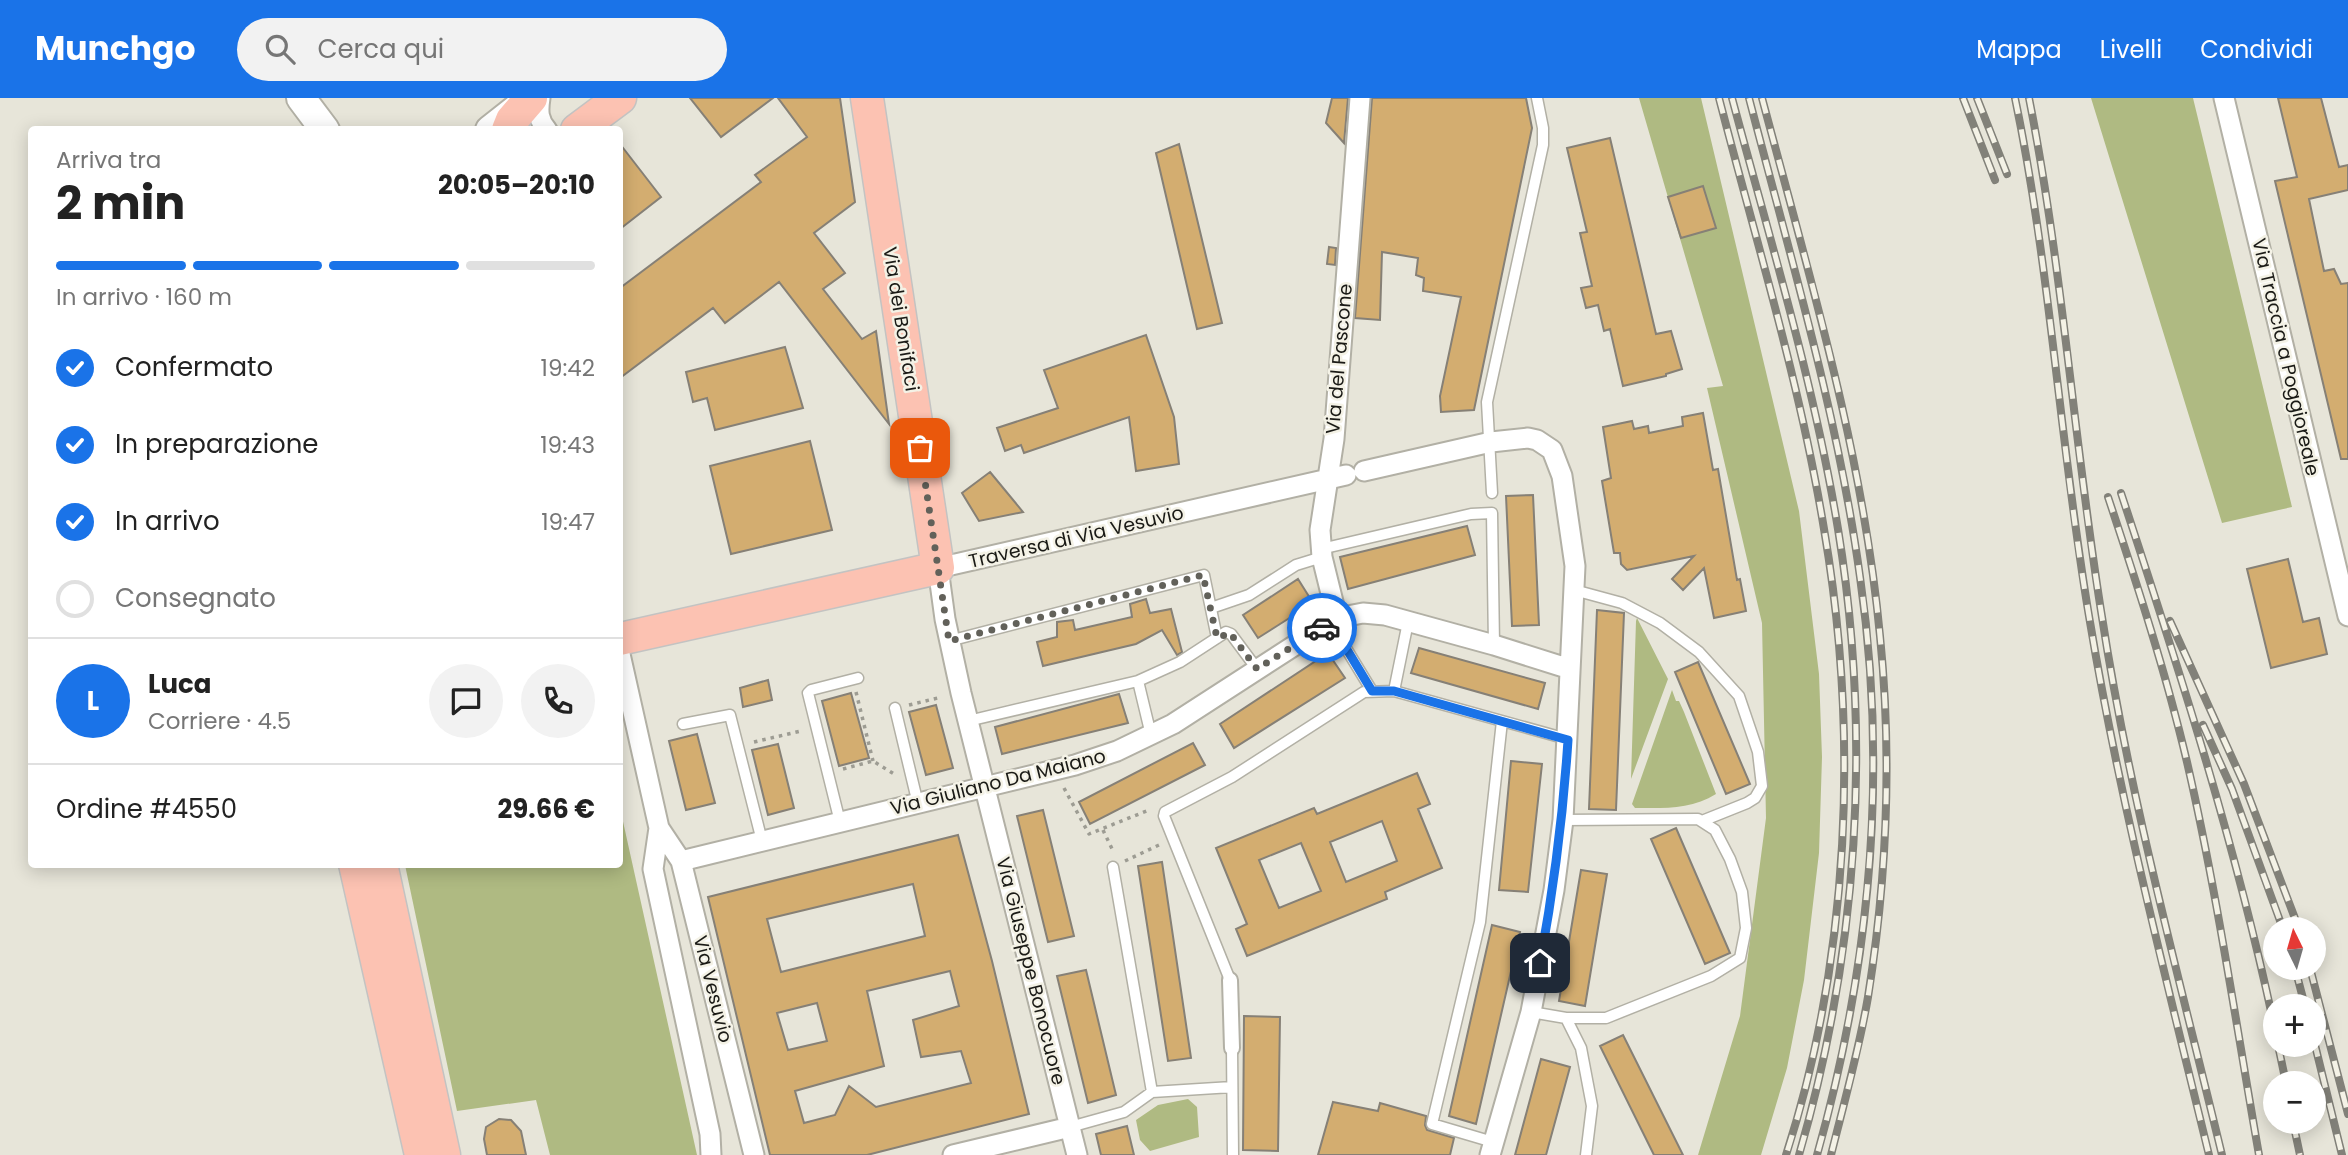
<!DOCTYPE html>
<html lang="it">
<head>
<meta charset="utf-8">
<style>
	:root { --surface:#fff; --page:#f2f2f2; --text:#222; --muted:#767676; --line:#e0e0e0; --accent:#1a73e8 }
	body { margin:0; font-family:Poppins,sans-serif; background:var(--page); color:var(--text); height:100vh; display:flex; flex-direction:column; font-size:26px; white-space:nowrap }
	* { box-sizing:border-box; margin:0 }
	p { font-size:23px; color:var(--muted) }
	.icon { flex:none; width:38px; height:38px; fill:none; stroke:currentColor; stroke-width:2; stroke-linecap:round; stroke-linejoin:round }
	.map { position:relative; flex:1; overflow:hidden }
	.details { position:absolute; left:28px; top:28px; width:595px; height:742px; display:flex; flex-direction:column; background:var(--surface); border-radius:7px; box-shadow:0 4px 18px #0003 }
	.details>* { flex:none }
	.needle { width:46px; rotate:355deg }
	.fabs { position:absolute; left:2263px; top:819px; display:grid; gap:14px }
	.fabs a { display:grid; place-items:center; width:63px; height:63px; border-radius:50%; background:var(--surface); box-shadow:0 4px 18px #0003; font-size:35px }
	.pin { position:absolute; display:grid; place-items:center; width:60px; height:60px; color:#fff; margin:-30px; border-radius:14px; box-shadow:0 4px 10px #0006 }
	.courier { position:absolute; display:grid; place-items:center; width:70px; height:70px; margin:-35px; border:5px solid #1a73e8; border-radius:50%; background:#fff; color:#222; box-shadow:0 2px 9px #0007 }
	.summary em { font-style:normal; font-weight:700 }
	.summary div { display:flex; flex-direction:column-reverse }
	.summary { display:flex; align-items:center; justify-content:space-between; height:119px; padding:0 28px }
	h1 { font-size:46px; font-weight:700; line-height:52px }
	.bar { display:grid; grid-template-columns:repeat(4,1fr); gap:10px 7px; align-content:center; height:84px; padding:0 28px }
	.bar i { height:9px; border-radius:5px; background:var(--line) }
	.bar .current { background:var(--accent) }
	.bar p { grid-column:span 4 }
	.line { display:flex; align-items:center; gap:18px; padding:0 28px; border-top:2px solid var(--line) }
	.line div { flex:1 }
	.round { display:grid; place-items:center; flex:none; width:74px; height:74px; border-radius:37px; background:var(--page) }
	ol { padding:0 28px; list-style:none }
	li { display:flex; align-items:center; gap:21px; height:77px }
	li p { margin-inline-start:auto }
	li .icon { padding:7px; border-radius:50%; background:var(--accent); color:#fff; stroke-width:4 }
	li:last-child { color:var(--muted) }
	li i { width:38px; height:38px; border:4px solid var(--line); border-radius:50% }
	header { display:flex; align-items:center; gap:42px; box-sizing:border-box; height:98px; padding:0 35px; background:var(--accent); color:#fff }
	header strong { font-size:33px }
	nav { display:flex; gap:38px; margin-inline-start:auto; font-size:24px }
	.search { width:490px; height:63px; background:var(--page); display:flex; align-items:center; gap:18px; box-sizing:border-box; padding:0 24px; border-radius:38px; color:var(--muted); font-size:26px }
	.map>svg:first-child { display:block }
	.green { fill:#afba82 }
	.building { fill:#d3ad70; stroke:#868076; stroke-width:2; fill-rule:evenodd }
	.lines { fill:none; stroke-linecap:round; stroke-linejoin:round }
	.service-casing { stroke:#b2b0a5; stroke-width:13 }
	.pedestrian-casing { stroke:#b2b0a5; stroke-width:18 }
	.minor-casing { stroke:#b2b0a5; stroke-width:23 }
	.secondary-casing { stroke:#b2b0a5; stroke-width:32 }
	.primary-casing { stroke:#c3c3c2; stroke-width:35 }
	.path { stroke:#9d9c93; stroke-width:3.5; stroke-dasharray:3.5 5; stroke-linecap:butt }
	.service { stroke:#fff; stroke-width:10 }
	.pedestrian { stroke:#fff; stroke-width:14 }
	.minor { stroke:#fff; stroke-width:19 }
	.secondary { stroke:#fff; stroke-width:28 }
	.primary { stroke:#fcc2b2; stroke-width:32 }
	.rail-casing { stroke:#828179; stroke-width:8 }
	.rail { stroke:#f4f2e6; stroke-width:5; stroke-dasharray:16; stroke-linecap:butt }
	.done { stroke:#62615a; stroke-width:7; stroke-dasharray:0 12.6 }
	.route { stroke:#1a73e8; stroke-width:9 }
	.labels { text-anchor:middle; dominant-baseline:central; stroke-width:5; stroke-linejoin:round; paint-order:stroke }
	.street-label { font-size:19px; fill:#1a1a16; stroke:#f4f2e6 }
</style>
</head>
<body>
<header>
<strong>Munchgo</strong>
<div class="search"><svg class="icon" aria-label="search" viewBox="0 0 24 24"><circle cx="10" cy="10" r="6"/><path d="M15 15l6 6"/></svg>Cerca qui</div>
<nav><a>Mappa</a><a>Livelli</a><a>Condividi</a></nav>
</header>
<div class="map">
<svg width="2348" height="1057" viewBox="0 0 2348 1057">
	<rect width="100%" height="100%" fill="#e7e5d9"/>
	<path class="green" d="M1639 0H1701L1799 413 1819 576 1822 659 1819 755 1804 882 1787 970 1761 1057H1698L1740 918 1766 720 1762 525 1707 290 1723 288Z
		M2091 0H2193L2292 409 2222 425Z
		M1637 520 1668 581 1631 681 1636 523Z
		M1672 592 1676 603H1679L1684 614 1716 696C1691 712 1663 710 1635 710L1632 706Z
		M620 710 697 1057H550L536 1002 457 1013 405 767 620 766Z
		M1188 1001 1197 1009 1199 1039 1150 1053 1140 1042 1136 1022 1158 1007Z"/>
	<path class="building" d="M690 0H773L721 39Z
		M778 0H840L855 104 814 135 845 175 823 191 862 241 876 233 889 326 779 184 725 225 713 210 620 280V190L761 84 755 77 807 39Z
		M1332 0H1348L1344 45 1326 25Z
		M1372 0H1526L1532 30 1474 312 1441 314 1440 298 1461 199 1423 193 1424 180 1416 177 1418 160 1382 154 1380 222 1355 220Z
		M2278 0H2321L2339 69 2348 67V92L2309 101 2324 173 2334 171 2341 186 2348 185V361H2341L2275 83 2297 79Z
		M1610 40 1656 236 1671 233 1682 271 1666 276V278L1623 288 1610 231 1604 233 1598 207 1586 210 1581 190 1592 188 1580 135 1587 134 1567 50Z
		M620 46 661 99 620 131Z
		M1179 46 1222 225 1197 231 1156 55Z
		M1703 88 1716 130 1681 140 1668 99Z
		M1329 149 1336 150 1335 167 1327 166Z
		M1146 237 1174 319 1179 366 1136 373 1129 319 1024 355 1021 347 1005 353 997 330 1058 310 1044 272Z
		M785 249 803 310 715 332 707 300 693 304 686 274Z
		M1703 315 1713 372 1718 371 1737 482 1740 481 1746 513 1714 520 1704 470 1683 492 1672 481 1694 458 1627 472 1621 466 1620 455H1614L1602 383 1611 380 1603 329 1632 323 1634 331 1648 328 1649 335 1683 328 1682 319Z
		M810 343 832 432 731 456 710 368Z
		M990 374 1023 414 979 423 962 395Z
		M1533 397 1539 527 1512 528 1506 398Z
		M1467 428 1475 457 1348 491 1340 459Z
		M2288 461 2303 524 2319 520 2327 556 2271 570 2247 471Z
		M1298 481 1313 505 1258 540 1243 517Z
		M1146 501 1150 515 1171 511 1182 554 1177 557 1162 532 1136 546 1043 568 1037 544 1057 539V524L1073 522 1075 532 1132 519 1130 506Z
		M1597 512 1624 515 1616 712 1589 711Z
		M1419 550 1545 585 1538 611 1411 575Z
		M1328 555 1345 580 1234 650 1220 626Z
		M1698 564 1750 686 1726 696 1675 574Z
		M768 582 772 602 743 609 740 590Z
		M851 595 869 660 839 668 822 603Z
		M1119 596 1128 625 1002 656 995 629Z
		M936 607 953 670 926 677 909 614Z
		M697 636 715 705 686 712 669 643Z
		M1193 645 1205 667 1090 726 1079 704Z
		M778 646 794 710 768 717 752 652Z
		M1511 663 1542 666 1528 794 1499 792Z
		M1417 675 1430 706 1418 711 1442 770 1385 794 1387 801 1247 858 1236 831 1247 826 1216 750 1314 710 1317 716ZM1382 723 1397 763 1346 784 1330 744ZM1301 745 1321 793 1279 810 1259 762Z
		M1043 712 1074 838 1048 844 1017 718Z
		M1676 730 1730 855 1705 866 1651 741Z
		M958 737 992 863 1029 1016 867 1057H770L708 799ZM913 786 925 838 781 874 767 821ZM950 873 959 908 913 922 921 959 961 953 971 985 876 1009 849 988 835 1017 804 1025 795 993 884 968 867 893ZM817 905 827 943 788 952 777 915Z
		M1162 764 1191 960 1168 963 1138 768Z
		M1581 772 1607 776 1585 908 1559 903Z
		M1492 827 1520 834 1476 1026 1449 1018Z
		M1086 872 1116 997 1088 1005 1057 878Z
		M1244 918 1280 919 1278 1053 1243 1052Z
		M1623 937 1683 1057H1654L1600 948Z
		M1541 961 1570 969 1546 1057H1515Z
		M1333 1004 1378 1013 1380 1005 1426 1018 1425 1027 1427 1032 1454 1040 1450 1057H1318Z
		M499 1021 511 1022 521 1033 526 1057H487L484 1041 486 1029Z
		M1127 1028 1134 1057H1101L1096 1036Z"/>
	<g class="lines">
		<defs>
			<path id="service" d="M1492 395 1487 304 1543 47V30L1537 0
				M1321 451 1471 416 1492 415 1494 547
				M1574 492 1622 505 1660 525 1699 554 1739 598 1758 654 1762 688 1755 700 1747 705 1702 723
				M1211 510 1249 497 1296 467 1322 459
				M1337 520 1344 547 1372 593
				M949 543 1204 477 1217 540
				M1138 583 1151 637
				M1394 593 1408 524
				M895 610 918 706
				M968 623 1138 583 1180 564 1226 534 1231 536 1257 571
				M683 626 730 617 762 743
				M1563 722 1698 721 1715 732 1730 761 1742 794 1746 830 1740 860 1711 878 1606 920H1566
				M840 724 808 595 811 592 858 580
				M1113 769 1152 994
				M1230 882 1164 718 1165 714 1232 679 1364 594 1394 593 1567 641
				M1531 914 1566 920 1581 950 1592 1008 1586 1057
				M1232 950 1233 1057
				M1070 1029 1124 1014 1152 994 1232 989
				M1493 1044 1432 1026 1480 824 1502 623"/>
			<path id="pedestrian" d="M1230 882 1232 950"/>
			<path id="minor" d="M540 0C538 13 538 22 547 32
				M2224 0 2348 518
				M1364 373 1491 344 1528 340 1537 342 1552 352 1562 378 1575 468 1563 722 1554 792 1531 914 1490 1057
				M1337 520 1322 459 1320 432 1334 341 1360 0
				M620 556 659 730 653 771 710 1036 711 1057
				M659 730 681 763 754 1057
				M681 763 1075 667 1117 653 1173 626 1337 520 1363 515 1385 517 1494 547 1570 571
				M953 1057 1070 1029
				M1077 1057 961 595 945 521 938 470 1346 377"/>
			<path id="secondary" d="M301 0 325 32
				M490 32 523 6"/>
			<path id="primary" d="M508 32 512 22 531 0
				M577 32 620 0
				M620 541 938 470 867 0
				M355 766 421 1057
				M381 766 444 1057"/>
		</defs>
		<use href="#service" class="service-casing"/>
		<use href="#pedestrian" class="pedestrian-casing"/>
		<use href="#minor" class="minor-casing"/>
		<use href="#secondary" class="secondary-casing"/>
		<use href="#primary" class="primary-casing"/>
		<path class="path" d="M856 594 873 663
			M909 607 942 599
			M754 644 801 633
			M843 671 873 663 894 676
			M1064 690 1089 736 1149 712
			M1103 732 1114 755
			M1125 763 1159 747"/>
		<use href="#service" class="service"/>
		<use href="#pedestrian" class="pedestrian"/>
		<use href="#minor" class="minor"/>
		<use href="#secondary" class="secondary"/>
		<use href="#primary" class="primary"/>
		<defs>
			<path id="rail" d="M1719 0C1756 143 1800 285 1824 431 1859 635 1850 859 1786 1057
				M1732 0C1770 142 1814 285 1838 431 1872 640 1858 854 1799 1057
				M1749 0C1790 158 1838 317 1860 479 1888 673 1870 869 1817 1057
				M1762 0C1809 177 1863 355 1880 538 1892 658 1887 780 1868 899 1859 952 1844 1005 1831 1057
				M1963 0 1995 82
				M1977 0 2007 76
				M2015 0C2051 173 2060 350 2090 524 2120 704 2166 880 2209 1057
				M2029 0C2063 172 2074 346 2102 519 2130 701 2179 879 2222 1057
				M2121 395C2179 571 2237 750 2275 932
				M2108 399C2137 486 2166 575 2187 664 2217 794 2236 926 2259 1057
				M2170 523 2244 686 2299 831
				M2203 627 2232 691 2283 831
				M2295 870 2305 908
				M2310 870 2348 1016
				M2314 943 2342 1057
				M2278 947 2286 985
				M2293 1024 2300 1057"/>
		</defs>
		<use href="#rail" class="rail-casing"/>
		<use href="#rail" class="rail"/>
	</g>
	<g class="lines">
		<path class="done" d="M920 350 949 543 1203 477 1217 540 1230 535 1257 571 1322 530"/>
		<path class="route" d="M1322 530 1337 520 1346 550 1372 593H1394L1568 642C1563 719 1554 789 1540 865"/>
	</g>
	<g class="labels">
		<g class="street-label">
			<text transform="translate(901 221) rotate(81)">Via dei Bonifaci</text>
			<text transform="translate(2286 259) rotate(77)">Via Traccia a Poggioreale</text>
			<text transform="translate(1339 261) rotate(-85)">Via del Pascone</text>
			<text transform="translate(1076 439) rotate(-13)">Traversa di Via Vesuvio</text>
			<text transform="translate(998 684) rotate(-14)">Via Giuliano Da Maiano</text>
			<text transform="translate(1031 873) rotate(76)">Via Giuseppe Bonocuore</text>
			<text transform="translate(713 891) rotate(76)">Via Vesuvio</text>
		</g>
	</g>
</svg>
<div class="fabs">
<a><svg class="needle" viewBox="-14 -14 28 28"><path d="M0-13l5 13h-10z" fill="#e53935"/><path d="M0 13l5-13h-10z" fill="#767676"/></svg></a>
<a>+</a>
<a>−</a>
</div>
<div class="pin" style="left:920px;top:350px;background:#ea580c"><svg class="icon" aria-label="bag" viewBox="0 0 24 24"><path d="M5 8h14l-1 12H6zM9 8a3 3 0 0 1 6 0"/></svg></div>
<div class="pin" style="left:1540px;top:865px;background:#1f2937"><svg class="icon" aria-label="home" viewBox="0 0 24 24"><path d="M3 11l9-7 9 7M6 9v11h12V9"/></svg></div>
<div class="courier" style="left:1322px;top:530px"><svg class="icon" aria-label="car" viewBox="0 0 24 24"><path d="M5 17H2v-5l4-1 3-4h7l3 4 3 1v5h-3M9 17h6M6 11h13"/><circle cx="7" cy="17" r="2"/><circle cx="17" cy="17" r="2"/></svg></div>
<section class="details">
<div class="summary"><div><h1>2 min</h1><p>Arriva tra</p></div><em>20:05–20:10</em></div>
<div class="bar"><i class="current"></i><i class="current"></i><i class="current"></i><i></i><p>In arrivo · 160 m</p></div>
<ol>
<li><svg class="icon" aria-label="check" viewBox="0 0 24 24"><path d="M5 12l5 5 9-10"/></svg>Confermato<p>19:42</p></li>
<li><svg class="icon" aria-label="check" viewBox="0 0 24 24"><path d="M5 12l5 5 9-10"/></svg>In preparazione<p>19:43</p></li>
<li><svg class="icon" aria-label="check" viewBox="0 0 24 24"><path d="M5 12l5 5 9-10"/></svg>In arrivo<p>19:47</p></li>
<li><i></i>Consegnato</li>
</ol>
<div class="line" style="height:126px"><b class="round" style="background:var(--accent);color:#fff">L</b><div><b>Luca</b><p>Corriere · 4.5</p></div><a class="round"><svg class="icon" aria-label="chat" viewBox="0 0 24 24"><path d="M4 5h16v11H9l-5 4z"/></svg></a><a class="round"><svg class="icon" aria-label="phone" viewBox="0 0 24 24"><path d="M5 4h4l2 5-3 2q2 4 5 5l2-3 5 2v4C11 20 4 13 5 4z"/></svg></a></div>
<div class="line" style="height:91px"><div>Ordine #4550</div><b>29.66 €</b></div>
</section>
</div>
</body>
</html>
